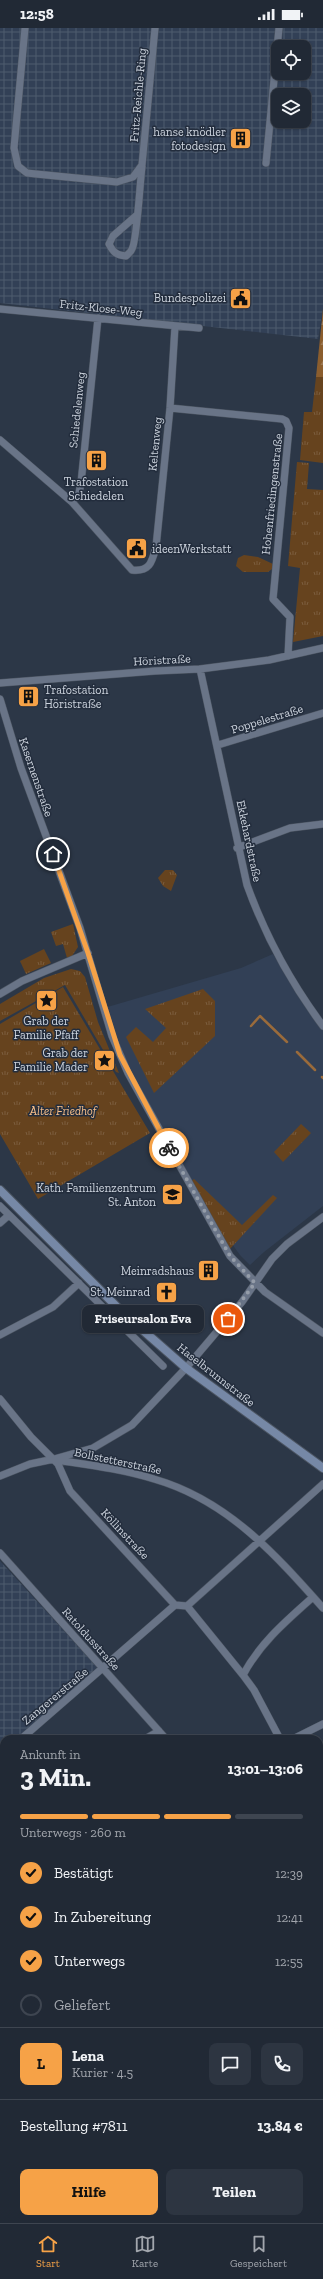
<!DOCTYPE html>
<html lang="de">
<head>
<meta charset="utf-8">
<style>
	:root { --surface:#212935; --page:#2d3541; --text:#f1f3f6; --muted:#a2a6ad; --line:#3e4550; --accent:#f6a247 }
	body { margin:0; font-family:"Zilla Slab",serif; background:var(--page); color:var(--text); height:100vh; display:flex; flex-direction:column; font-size:15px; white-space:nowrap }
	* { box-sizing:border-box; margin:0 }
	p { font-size:13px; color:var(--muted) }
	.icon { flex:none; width:22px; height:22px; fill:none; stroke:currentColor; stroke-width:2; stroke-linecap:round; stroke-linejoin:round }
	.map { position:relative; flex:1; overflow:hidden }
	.side { position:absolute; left:0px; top:1707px; width:323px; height:488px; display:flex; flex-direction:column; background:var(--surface); border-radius:12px 12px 0 0; box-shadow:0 1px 3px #0004,0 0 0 1px var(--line) }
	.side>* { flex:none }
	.controls { position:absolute; left:271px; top:12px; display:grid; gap:8px }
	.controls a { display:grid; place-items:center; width:40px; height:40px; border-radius:8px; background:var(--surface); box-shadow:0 1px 3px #0004,0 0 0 1px var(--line); font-size:20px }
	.pin { position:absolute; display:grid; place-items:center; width:34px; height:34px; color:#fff; margin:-17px; border:2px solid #fff; border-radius:50%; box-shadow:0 1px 4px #0007 }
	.courier { position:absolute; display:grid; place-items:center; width:40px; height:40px; margin:-20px; border:3px solid #f6a247; border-radius:50%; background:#fff; color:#222; box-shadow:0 1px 5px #0007 }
	.bubble { position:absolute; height:28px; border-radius:8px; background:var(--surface); box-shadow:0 1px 3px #0004,0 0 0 1px var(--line); font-size:13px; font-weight:700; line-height:28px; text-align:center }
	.summary em { font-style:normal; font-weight:700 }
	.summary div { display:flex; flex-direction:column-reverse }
	.summary { display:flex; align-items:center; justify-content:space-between; height:68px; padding:0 20px }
	h1 { font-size:26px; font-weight:700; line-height:30px }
	.bar { display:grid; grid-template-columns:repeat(4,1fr); gap:6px 4px; align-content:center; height:48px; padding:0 20px }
	.bar i { height:5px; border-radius:3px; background:var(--line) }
	.bar .on { background:var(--accent) }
	.bar p { grid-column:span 4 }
	.line { display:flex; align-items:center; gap:10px; padding:0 20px; border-top:1px solid var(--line) }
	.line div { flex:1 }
	.round { display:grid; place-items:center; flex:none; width:42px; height:42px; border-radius:8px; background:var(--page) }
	ol { padding:0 20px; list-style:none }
	li { display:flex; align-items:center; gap:12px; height:44px }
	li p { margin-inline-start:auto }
	li .icon { padding:4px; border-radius:50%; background:var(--accent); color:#111; stroke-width:4 }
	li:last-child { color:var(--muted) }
	li i { width:22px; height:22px; border:2px solid var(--line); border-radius:50% }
	.action { display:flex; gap:8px; margin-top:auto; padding:8px 20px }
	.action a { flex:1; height:46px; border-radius:8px; background:var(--accent); color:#111; font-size:16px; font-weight:700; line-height:46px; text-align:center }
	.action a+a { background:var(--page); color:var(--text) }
	.status { display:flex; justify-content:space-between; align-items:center; height:28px; padding:0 20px; background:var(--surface); direction:ltr }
	.status svg { height:11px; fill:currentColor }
	.tab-bar { display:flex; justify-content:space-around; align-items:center; height:56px; border-top:1px solid var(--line); background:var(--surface); font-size:11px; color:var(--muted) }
	.tab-bar a { display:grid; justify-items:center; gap:2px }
	.tab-bar .on { color:var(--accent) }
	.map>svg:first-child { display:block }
	.built { fill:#324056 }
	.industrial { fill:url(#industrial-grid); fill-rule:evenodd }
	.grass { fill:url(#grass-tufts) }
	.forest { fill:url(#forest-firs) }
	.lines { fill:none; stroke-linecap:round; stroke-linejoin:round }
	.stream { stroke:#9a6b3b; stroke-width:2.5 }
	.street-casing { stroke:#4c5562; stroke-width:8 }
	.secondary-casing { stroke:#4c5562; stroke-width:10 }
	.street { stroke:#697487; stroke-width:7 }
	.secondary { stroke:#7688a6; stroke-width:8 }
	.done { stroke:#959da9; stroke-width:4; stroke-dasharray:0 7.2 }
	.route { stroke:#f6a247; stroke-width:5 }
	.labels { text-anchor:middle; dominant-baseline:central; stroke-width:3; stroke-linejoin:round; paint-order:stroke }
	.street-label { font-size:12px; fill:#cdd4de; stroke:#232d3d }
	.poi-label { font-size:12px; fill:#cdd4de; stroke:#232d3d; text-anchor:end }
	.park-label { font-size:12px; font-style:italic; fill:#f6be89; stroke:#232d3d }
</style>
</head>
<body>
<div class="status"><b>12:58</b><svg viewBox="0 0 49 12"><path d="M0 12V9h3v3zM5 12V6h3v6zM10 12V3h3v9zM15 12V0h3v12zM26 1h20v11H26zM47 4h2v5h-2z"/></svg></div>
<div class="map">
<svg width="323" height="2195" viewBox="0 0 323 2195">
	<defs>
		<pattern id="industrial-grid" width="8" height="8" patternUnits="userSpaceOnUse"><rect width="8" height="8" fill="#324056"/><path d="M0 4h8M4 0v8" fill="none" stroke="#4e5b6e"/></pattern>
		<pattern id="grass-tufts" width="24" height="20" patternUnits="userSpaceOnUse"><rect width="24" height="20" fill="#66431e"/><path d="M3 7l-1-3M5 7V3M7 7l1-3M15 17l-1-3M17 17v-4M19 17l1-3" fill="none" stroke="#7b5d3e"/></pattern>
		<pattern id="forest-firs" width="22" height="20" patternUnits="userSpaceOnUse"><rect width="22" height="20" fill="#8b5d2d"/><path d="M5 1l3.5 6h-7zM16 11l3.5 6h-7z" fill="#9f7b55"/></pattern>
	</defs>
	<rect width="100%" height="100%" fill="#2c3747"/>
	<path class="built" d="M273 926 323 1002V1178L264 1224 250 1237 240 1227 208 1183 178 1135 184 1132 178 1121 172 1125 141 1069 104 980 241 940Z
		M323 1971V2119L319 2122V1974Z"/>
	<path class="industrial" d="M0 0H323V281L318 311 0 275ZM278 19H304V45H278ZM278 67H304V93H278Z
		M0 1533 100 1642 18 1711H4V1723L0 1727Z
		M0 1734 4 1740V1855L0 1857Z"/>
	<path class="grass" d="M316 349H323V435L300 432 304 384H312Z
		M297 434 309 435 307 461 323 462V608L293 614 300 540 288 538Z
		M244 527 258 529 273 536 272 541 268 544H243L236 538 238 530Z
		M165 842H173L177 847 171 863 163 858 158 850Z
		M73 896 78 919 72 928 67 930 63 916 56 918 51 904Z
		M44 921 51 935 26 946 20 933Z
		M71 941 80 943 85 949 98 994 119 1045 116 1044 65 957 0 993V976L44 950Z
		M63 959 150 1105 38 1171 0 1106V996Z
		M203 961 215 973V1008L154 1065 126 1009 136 999 153 1014 166 1000 145 981Z
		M301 1096 311 1105 283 1134 274 1124Z
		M194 1151 242 1197 273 1167 277 1170 229 1222 190 1154Z"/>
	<path class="forest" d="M323 281V349H316Z"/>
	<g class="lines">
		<path class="stream" d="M251 998 260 988 287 1014
			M297 1024 315 1042
			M322 1049 323 1050"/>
		<defs>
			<path id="street" d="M25 0 14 120 18 138 27 145 36 146 117 154 133 149 142 137 155 0
				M266 135 279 0
				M137 187 113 208 109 216C113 224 116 227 126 228 128 226 131 224 132 221 137 213 140 153 142 139
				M0 281 199 300
				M170 380 282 391 286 393 289 400 273 571 290 589 288 628
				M0 412 72 474 132 542C150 544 152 534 156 519L170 380 175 298
				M72 474 79 465 81 455 98 290
				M200 641 247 857C265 907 291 955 323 998
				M0 655 155 643 200 641 269 632 323 620
				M0 671 21 740 80 900 112 1008 128 1045 230 1228 265 1264 323 1305
				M218 717 323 685
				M237 820 290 800 323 796
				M0 966 22 953 88 925
				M0 1178 163 1338
				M0 1195 9 1187
				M0 1307 53 1279 79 1255
				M0 1371 31 1409 58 1436 70 1463 175 1577 187 1578 243 1647
				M56 1432C89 1437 122 1441 154 1451 227 1472 274 1525 323 1580
				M0 1448 30 1436 54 1431 93 1420 132 1397 186 1340 242 1274 272 1231 287 1216 323 1189
				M0 1525 166 1711
				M187 1578 323 1456
				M21 1711 175 1577
				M145 1711 159 1703
				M280 1711 254 1662 243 1647C260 1615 286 1593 313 1569
				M293 1711 323 1696
				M0 1731 4 1736
				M0 1862 4 1860
				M0 2090 4 2088
				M0 2100 4 2102
				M319 2130 323 2127
				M70 2191 73 2195
				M9 2195 13 2191
				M257 2195 260 2191"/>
			<path id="secondary" d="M0 1162 122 1284 186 1340 323 1440"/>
		</defs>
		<use href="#street" class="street-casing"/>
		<use href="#secondary" class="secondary-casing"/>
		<use href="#street" class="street"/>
		<use href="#secondary" class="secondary"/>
	</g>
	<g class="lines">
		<path class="done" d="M169 1120 230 1228 255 1255 228 1291"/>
		<path class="route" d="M53 826 88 925 120 1027 169 1120"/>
	</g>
	<defs>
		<symbol id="building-square" viewBox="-11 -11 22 22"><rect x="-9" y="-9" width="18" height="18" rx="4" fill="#f6a247" stroke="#232d3d"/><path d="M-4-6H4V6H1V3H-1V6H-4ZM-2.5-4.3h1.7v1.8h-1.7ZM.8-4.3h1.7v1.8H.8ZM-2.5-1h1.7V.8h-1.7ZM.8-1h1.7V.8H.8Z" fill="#111"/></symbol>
		<symbol id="civic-square" viewBox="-11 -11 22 22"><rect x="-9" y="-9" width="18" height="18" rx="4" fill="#f6a247" stroke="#232d3d"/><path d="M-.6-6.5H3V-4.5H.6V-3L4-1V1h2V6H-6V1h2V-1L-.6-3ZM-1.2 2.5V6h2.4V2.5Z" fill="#111"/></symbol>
		<symbol id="sight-square" viewBox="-11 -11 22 22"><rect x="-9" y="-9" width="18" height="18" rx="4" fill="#f6a247" stroke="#232d3d"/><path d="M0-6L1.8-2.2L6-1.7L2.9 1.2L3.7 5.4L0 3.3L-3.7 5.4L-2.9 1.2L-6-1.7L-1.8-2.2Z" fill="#111"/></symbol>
		<symbol id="school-square" viewBox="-11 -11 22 22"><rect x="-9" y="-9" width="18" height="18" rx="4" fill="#f6a247" stroke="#232d3d"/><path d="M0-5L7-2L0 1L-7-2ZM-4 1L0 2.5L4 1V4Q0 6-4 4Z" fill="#111"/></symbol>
		<symbol id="church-square" viewBox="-11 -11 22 22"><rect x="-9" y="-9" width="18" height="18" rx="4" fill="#f6a247" stroke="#232d3d"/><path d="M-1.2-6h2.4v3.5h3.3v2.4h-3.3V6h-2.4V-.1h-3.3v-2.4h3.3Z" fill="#111"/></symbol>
	</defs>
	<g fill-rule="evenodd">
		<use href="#building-square" x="228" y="98" width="25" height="25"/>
		<use href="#civic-square" x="228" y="258" width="25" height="25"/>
		<use href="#building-square" x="84" y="420" width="25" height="25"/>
		<use href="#civic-square" x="124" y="508" width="25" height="25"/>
		<use href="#building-square" x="16" y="656" width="25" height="25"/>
		<use href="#sight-square" x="34" y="960" width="25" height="25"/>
		<use href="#sight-square" x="92" y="1020" width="25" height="25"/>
		<use href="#school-square" x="160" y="1154" width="25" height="25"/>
		<use href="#building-square" x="196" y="1230" width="25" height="25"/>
		<use href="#church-square" x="154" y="1252" width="25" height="25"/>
	</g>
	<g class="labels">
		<g class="street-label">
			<text transform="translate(138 67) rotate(-85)">Fritz-Reichle-Ring</text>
			<text transform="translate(101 280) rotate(6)">Fritz-Klose-Weg</text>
			<text transform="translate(77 382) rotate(-84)">Schiedelenweg</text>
			<text transform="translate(155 416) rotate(-84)">Keltenweg</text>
			<text transform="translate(272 466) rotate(-84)">Hohenfriedingenstraße</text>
			<text transform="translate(162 632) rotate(-3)">Höristraße</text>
			<text transform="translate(267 691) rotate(-17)">Poppelestraße</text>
			<text transform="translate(36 749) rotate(71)">Kasernenstraße</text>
			<text transform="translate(249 813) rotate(78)">Ekkehardstraße</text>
			<text transform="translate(216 1347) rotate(38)">Haselbrunnstraße</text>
			<text transform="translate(118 1433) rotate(12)">Bollstetterstraße</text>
			<text transform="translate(125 1506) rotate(47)">Köllinstraße</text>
			<text transform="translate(91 1611) rotate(48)">Ratoldusstraße</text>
			<text transform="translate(55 1668) rotate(-40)">Zangererstraße</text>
		</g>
		<g class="poi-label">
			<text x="226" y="104">hanse knödler<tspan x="226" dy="14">fotodesign</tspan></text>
			<text x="226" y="270">Bundespolizei</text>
			<text x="96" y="454" text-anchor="middle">Trafostation<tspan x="96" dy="14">Schiedelen</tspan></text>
			<text x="152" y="521" text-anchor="start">ideenWerkstatt</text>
			<text x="44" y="662" text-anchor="start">Trafostation<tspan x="44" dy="14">Höristraße</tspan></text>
			<text x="46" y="993" text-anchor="middle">Grab der<tspan x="46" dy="14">Familie Pfaff</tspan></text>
			<text x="88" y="1025">Grab der<tspan x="88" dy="14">Familie Mader</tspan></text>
			<text x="156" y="1160">Kath. Familienzentrum<tspan x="156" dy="14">St. Anton</tspan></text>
			<text x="194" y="1243">Meinradshaus</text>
			<text x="150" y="1264">St. Meinrad</text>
		</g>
		<g class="park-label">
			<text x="63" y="1083">Alter Friedhof</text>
		</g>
	</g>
</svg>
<div class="controls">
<a><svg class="icon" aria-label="locate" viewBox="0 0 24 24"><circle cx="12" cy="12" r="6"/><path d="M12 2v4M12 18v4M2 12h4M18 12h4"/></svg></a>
<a><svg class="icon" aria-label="layers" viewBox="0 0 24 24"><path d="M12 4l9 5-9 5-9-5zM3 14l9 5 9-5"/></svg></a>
</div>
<div class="pin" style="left:228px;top:1291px;background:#ea580c"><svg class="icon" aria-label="bag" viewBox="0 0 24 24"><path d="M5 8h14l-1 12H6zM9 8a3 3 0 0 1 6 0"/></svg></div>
<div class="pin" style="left:53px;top:826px;background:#1f2937"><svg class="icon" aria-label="home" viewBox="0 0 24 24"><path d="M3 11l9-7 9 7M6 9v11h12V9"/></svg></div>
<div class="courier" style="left:169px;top:1120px"><svg class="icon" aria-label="bike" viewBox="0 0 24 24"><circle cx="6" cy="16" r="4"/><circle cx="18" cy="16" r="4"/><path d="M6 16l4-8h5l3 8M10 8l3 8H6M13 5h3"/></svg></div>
<div class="bubble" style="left:82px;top:1277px;width:122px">Friseursalon Eva</div>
<section class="side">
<div class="summary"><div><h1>3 Min.</h1><p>Ankunft in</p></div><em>13:01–13:06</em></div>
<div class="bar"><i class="on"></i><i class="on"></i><i class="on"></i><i></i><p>Unterwegs · 260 m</p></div>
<ol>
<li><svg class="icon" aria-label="check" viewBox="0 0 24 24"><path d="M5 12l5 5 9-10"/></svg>Bestätigt<p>12:39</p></li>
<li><svg class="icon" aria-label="check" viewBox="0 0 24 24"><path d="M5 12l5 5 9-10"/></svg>In Zubereitung<p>12:41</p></li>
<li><svg class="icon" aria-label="check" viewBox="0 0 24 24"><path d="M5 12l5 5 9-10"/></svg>Unterwegs<p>12:55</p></li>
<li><i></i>Geliefert</li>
</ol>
<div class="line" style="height:72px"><b class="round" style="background:var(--accent);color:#111">L</b><div><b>Lena</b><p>Kurier · 4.5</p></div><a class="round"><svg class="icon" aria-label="chat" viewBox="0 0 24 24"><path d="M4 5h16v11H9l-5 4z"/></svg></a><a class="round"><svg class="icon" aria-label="phone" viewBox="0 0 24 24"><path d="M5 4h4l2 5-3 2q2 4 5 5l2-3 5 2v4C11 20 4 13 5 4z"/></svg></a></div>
<div class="line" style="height:52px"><div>Bestellung #7811</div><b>13.84 €</b></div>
<div class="action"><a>Hilfe</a><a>Teilen</a></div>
</section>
</div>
<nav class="tab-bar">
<a class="on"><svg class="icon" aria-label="home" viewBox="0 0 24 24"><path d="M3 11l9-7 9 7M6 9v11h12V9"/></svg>Start</a>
<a><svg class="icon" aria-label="map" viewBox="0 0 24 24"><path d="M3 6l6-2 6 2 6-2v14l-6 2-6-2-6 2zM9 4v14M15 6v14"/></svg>Karte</a>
<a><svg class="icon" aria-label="saved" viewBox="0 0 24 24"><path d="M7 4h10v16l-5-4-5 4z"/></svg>Gespeichert</a>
</nav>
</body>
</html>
